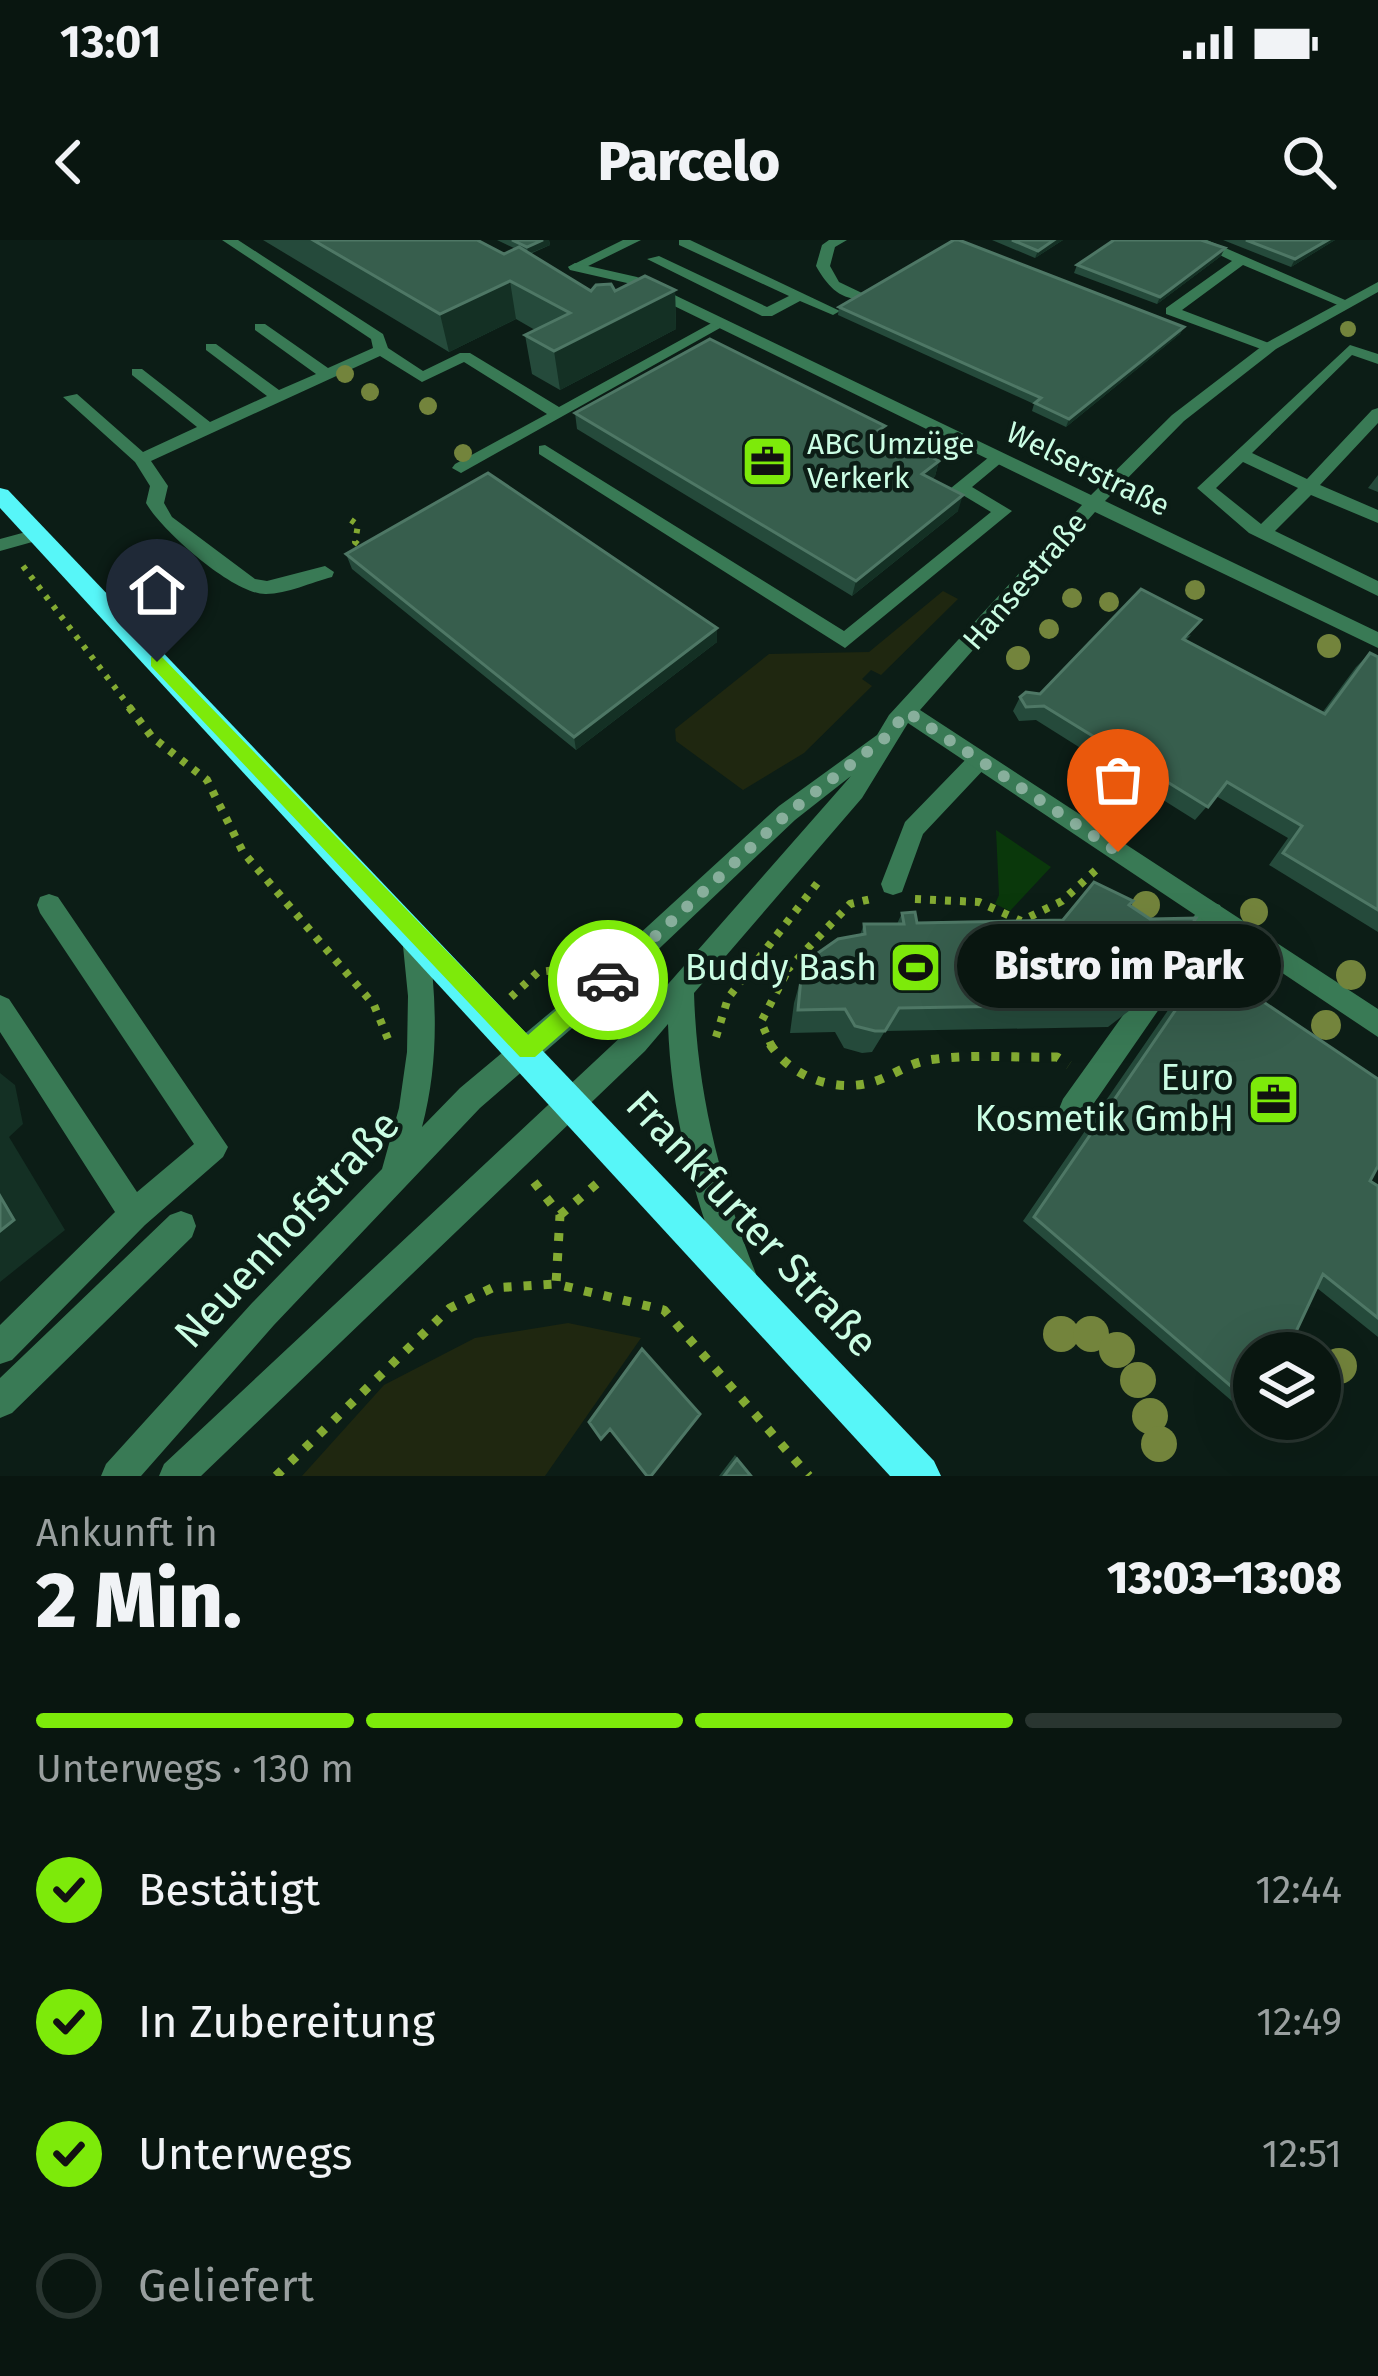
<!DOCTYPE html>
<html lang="de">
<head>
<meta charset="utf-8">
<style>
	:root { --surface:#091610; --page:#17231e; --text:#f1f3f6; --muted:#999f9f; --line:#293530; --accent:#7dea0a }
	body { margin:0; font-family:"Fira Sans",sans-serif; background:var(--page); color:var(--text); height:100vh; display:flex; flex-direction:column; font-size:45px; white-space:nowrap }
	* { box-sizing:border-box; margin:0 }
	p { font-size:39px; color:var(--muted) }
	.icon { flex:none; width:66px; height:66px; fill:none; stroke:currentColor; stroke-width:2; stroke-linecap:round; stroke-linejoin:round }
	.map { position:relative; height:1236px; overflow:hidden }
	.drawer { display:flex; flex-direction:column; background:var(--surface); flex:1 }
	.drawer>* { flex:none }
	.buttons { position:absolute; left:1233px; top:1092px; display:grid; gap:24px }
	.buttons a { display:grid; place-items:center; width:108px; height:108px; border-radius:50%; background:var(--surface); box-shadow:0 12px 48px #0002,0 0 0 3px var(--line); font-size:60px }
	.pin { position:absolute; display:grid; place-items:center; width:102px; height:102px; color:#fff; margin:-123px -51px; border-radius:50% 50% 50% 0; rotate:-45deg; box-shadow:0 0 12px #0007 }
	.pin .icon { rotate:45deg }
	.courier { position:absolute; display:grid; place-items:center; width:120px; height:120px; margin:-60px; border:9px solid #7dea0a; border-radius:50%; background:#fff; color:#222; box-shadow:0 3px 15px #0007 }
	.bubble { position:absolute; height:84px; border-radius:42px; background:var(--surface); box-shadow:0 12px 48px #0002,0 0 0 3px var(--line); font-size:39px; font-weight:800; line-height:84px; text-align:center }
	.head em { font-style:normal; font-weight:800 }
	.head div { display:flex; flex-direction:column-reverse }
	.head { display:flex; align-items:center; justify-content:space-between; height:204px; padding:0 36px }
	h1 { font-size:78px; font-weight:800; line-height:90px }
	.bar { display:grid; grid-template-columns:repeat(4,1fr); gap:18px 12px; align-content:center; height:144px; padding:0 36px }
	.bar i { height:15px; border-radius:9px; background:var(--line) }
	.bar .on { background:var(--accent) }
	.bar p { grid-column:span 4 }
	ol { padding:0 36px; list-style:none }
	li { display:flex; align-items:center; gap:36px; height:132px }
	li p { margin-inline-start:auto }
	li .icon { padding:12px; border-radius:50%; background:var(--accent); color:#111; stroke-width:4 }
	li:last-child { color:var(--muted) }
	li i { width:66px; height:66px; border:6px solid var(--line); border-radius:50% }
	.status { display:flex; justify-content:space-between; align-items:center; height:84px; padding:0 60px; background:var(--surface); direction:ltr }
	.status svg { height:33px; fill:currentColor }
	header { display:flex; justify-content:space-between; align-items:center; height:156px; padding:0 36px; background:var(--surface); font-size:54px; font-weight:800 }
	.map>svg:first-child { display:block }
	.green { fill:#1f2710 }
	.water { fill:#0a380b }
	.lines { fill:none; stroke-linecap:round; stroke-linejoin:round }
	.path-far2 { stroke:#83aa32; stroke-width:6; stroke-dasharray:4.5 8; stroke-linecap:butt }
	.path-far1 { stroke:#83aa32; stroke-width:8; stroke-dasharray:6 9; stroke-linecap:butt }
	.path { stroke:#83aa32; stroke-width:9; stroke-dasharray:8 12; stroke-linecap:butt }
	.service { fill:#397a55; fill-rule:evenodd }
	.minor { fill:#397a55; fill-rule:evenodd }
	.primary { fill:#57f6f8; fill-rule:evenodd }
	.tree { fill:#73843c }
	.wall { fill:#254a3b }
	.shaded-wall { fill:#143024 }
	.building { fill:#375e4d; stroke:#4e7765; stroke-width:3 }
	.route { fill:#7dea0a }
	.done { stroke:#88af9c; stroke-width:12; stroke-dasharray:0 21.6 }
	.labels { text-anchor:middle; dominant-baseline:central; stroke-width:9; stroke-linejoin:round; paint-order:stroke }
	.far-poi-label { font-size:30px; fill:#cbfde4; stroke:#0c1d16; text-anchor:start }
	.far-street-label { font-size:30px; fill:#cbfde4; stroke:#0c1d16 }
	.poi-label { font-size:36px; fill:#cbfde4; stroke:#0c1d16; text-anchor:end }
	.near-street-label { font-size:42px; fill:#cbfde4; stroke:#0c1d16 }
</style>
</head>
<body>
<div class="status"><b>13:01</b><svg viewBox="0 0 49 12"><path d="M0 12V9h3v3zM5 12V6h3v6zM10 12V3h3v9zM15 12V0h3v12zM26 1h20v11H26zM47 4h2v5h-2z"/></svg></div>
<header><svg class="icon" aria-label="back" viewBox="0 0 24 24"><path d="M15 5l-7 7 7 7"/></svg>Parcelo<svg class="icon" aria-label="search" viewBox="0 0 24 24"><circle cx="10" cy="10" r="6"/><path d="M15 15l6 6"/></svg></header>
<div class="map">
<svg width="1378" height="1236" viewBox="0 0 1378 1236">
	<rect width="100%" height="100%" fill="#0c1d16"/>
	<path class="green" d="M943 351 958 359 881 435 871 430 862 439 872 446 804 513 743 550 676 501 675 489 769 414 869 412Z
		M568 1083 641 1098 545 1236H302L384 1145 475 1098Z"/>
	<path class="water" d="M996 590 1051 627 1010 671 995 664 999 655Z"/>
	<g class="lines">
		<path class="path-far2" d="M351 280 358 285 355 302 365 310
			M23 326 132 470"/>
		<path class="path-far1" d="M129 467 152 497 207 540 243 612 374 765 388 799
			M915 659 979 662 1021 681 1062 661 1096 630
			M756 722 789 728 850 664 871 659
			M511 757 538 732 576 728
			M716 797 728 758 819 641
			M772 807 761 782 789 728"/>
		<path class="path" d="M770 804C792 838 837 854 876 841 898 833 912 821 936 819 976 814 1017 818 1057 817L1069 825
			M534 942 560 975 556 1044 664 1070 809 1236
			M560 975 600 941
			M276 1236 450 1068 492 1048 556 1044"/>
		<path class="service" d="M222 0H238L383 94 388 108 423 131 460 113H470L559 167 717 80 729 83 461 233 452 228 455 224 547 174 464 122 422 142 380 116 151 221 168 246 164 263 172 277 255 339 267 341 325 326 334 332 332 337C312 342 287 354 266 354 234 355 161 290 146 263L150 246 135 222 63 157 77 154 143 212 197 187 132 135V129H142L210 182 267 156 206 110V104H216L279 150 316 134 255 90V84H265L328 128 373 108 371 99Z
			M623 0H641L580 30 568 27Z
			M679 0H690L840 71 833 75 800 61 772 76H762L647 19 659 16 767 67 789 56 679 5Z
			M829 0H847L835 7 830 26 839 42 862 53V59C839 60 827 45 816 26L822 5Z
			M1189 0H1207L1352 63 1340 66 1243 25 1182 70 1274 105 1276 108 1269 112 1166 74V68L1232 21Z
			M1350 105 1378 114V124L1352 115 1252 213 1307 239 1372 170 1378 168V183L1320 245 1378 270V283L1311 255 1275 291 1378 341V356L1249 293 1197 248ZM1243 222 1298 248 1261 284 1216 248Z
			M545 205 844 391 991 272 951 248 994 213 1008 217 972 247 1012 271 845 408 539 214V206Z
			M37 289 43 291V299L0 311V299Z
			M979 511 990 520 987 526 923 594 902 652 893 655 884 652 881 644 905 582 971 514Z
			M49 654 58 657 228 907 223 917 145 985 12 1120 0 1124V1085L115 972 0 792V755L9 759 137 952 194 904 40 673 37 665 40 657Z
			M1211 662 1220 665 1223 673 1220 681 1083 879 1073 883 1063 879 1059 869 1063 859 1202 665Z
			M181 971 192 975 196 986 192 997 12 1173 0 1178V1138L170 975Z"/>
		<path class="minor" d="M575 23 637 37 1091 255 1172 175 1266 103 1378 42V52L1276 109 1184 181 1105 261 1378 392V408L1095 272 920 470 1378 769V797L908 483 862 558 694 753C697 853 720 942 756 1034L751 1045 740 1050 729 1045C694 962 671 874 668 784L645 811 201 1236H159L164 1224 625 793 851 536 795 580 607 758 480 868 274 1085 141 1236H101L106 1224 252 1063 382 929 399 868 407 812 408 756 402 696 406 688 415 684 424 688 428 696C437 761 439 823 422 887L460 848 589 740 779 566 877 495 889 475 1082 265 627 43 570 30 568 27Z"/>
		<path class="primary" d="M0 248 8 250 934 1221 941 1236H890L0 268Z"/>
	</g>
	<g class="tree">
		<circle cx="1348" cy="89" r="8"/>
		<circle cx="345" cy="134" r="9"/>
		<circle cx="370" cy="152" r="9"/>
		<circle cx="428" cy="166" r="9"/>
		<circle cx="463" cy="213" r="9"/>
		<circle cx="1195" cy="350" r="10"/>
		<circle cx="1072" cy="358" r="10"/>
		<circle cx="1109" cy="362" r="10"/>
		<circle cx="1049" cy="389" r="10"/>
		<circle cx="1329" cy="406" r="12"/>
		<circle cx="1018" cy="418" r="12"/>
		<circle cx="1146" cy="665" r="14"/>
		<circle cx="1254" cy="672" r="14"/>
		<circle cx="1215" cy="712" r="15"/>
		<circle cx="1351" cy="735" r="15"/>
		<circle cx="1326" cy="785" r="15"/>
		<circle cx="1061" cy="1094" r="18"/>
		<circle cx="1091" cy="1094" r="18"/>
		<circle cx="1117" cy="1110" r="18"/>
		<circle cx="1339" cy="1126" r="18"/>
		<circle cx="1138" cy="1140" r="18"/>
		<circle cx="1150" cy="1176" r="18"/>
		<circle cx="1159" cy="1204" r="18"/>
	</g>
	<path class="wall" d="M263 0H477L504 14 516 9 497 0H549L550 5 530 14 591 51 675 50 676 89 560 150 532 134 525 95 535 90 516 79 449 112Z
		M992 0H1063L1035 18Z
		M1223 0H1335L1291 27Z
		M1221 16 1157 64 1074 33 1077 25Z
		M839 67 1184 87 1180 94 1066 187 1032 171 1034 164 838 75Z
		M575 173 883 193 939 221 935 236 932 239 958 271 852 356 577 189Z
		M1378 235V252L1368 248Z
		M346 314 717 402 576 510 352 329Z
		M1191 395 1186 400 1322 473 1356 427 1370 413 1378 417V692L1269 625 1288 598 1216 556 1195 580 1036 480 1019 481 1013 471 1020 457 1040 454Z
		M1094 642 1129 665 1138 764 1108 787 885 791 872 812 862 813 844 808 835 792 790 793 794 763 801 738 860 695 864 684H897L902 673 917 683 1061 680Z
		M1207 724 1370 941 1378 946V1097L1317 1048 1254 1113V1170L1240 1168 1023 981 1193 734Z
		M735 1215 752 1236H719Z"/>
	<path class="shaded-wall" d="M543 0H549L550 5 528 14 527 7Z
		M1054 0H1063L1035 18 1038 11Z
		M1328 0H1335L1291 27 1295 19Z
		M1225 8 1221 16 1157 64 1160 57Z
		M510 41 516 79 449 112 440 74Z
		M675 50 676 89 560 150 554 111Z
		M1184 87 1180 94 1066 187 1069 179Z
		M939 221 935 236 918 249 922 234Z
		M963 255 958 271 852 356 856 341Z
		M717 388V402L576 510 574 497Z
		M0 833 15 845 23 884 9 897 65 990 0 1042Z"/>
	<path class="building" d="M313 0H477L504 14 519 7 591 51 596 45 611 44 615 51 645 36 675 50 554 111 525 95 570 73 510 41 440 74Z
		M512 0H543L527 7Z
		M954 0H959L1184 87 1069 179 1035 163 1041 158 839 67Z
		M1012 0H1054L1038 11Z
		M1114 0H1201L1225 8 1160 57 1077 25Z
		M1246 0H1328L1295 19Z
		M710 99 885 186 879 190 939 221 922 234 963 255 856 341 575 173Z
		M488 233 717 388 574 497 346 314Z
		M1141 349 1201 380 1183 399 1325 474 1370 413 1378 417V670L1283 613 1302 586 1227 542 1208 567 1044 466 1026 467 1020 457 1026 452 1040 454Z
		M1094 642 1133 661 1129 665 1150 679 1196 678 1138 764 899 768 885 791H875L855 786 845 769 798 770 801 738 815 715 838 699 865 694 864 684H904L902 673 915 672 917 683 1063 680Z
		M1207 724 1378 839V926L1370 941 1378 946V1078L1323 1034 1286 1113H1254V1166L1034 977Z
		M0 956 14 980 0 991Z
		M642 1109 700 1174 651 1236H647L610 1189 601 1199 589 1182Z
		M737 1219 751 1236H724Z"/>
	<path class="route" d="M151 417H162L528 795 600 732H615V747L535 817H520L151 426Z"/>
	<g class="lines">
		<path class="done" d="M608 740 788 573 885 498 907 472 1118 612"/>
	</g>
	<defs>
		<symbol id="office-square" viewBox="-11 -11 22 22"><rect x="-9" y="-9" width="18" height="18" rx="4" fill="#7dea0a" stroke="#0c1d16"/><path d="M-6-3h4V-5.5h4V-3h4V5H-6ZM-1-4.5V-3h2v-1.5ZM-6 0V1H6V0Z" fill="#111"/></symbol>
		<symbol id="stadium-square" viewBox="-11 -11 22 22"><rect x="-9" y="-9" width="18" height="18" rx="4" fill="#7dea0a" stroke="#0c1d16"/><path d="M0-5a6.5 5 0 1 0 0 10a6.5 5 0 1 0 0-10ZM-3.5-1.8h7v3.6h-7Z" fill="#111"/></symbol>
	</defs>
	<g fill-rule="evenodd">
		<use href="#office-square" x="738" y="192" width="59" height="59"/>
		<use href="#stadium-square" x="886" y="698" width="59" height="59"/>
		<use href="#office-square" x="1244" y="830" width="59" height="59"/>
	</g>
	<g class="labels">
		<g class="far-poi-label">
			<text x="807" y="204">ABC Umzüge<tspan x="807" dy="34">Verkerk</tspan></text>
		</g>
		<g class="far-street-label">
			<text transform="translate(1088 229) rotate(26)">Welserstraße</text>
			<text transform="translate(1025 341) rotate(-49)">Hansestraße</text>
		</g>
		<g class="poi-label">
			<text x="877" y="728">Buddy Bash</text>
			<text x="1234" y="838">Euro<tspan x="1234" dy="41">Kosmetik GmbH</tspan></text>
		</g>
		<g class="near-street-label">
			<text transform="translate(752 984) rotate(47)">Frankfurter Straße</text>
			<text transform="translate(287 989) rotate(-47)">Neuenhofstraße</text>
		</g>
	</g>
</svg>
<div class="buttons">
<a><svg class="icon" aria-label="layers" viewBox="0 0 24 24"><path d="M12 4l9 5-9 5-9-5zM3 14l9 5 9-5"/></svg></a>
</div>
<div class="pin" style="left:1118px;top:612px;background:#ea580c"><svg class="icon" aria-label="bag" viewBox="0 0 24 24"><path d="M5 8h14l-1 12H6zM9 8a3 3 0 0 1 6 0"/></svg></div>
<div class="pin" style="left:157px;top:422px;background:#1f2937"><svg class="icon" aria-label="home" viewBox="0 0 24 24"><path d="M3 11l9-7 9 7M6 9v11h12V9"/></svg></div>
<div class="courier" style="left:608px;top:740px"><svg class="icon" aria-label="car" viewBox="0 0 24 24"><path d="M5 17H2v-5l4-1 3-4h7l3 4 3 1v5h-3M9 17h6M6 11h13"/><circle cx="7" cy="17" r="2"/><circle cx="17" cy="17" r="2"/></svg></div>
<div class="bubble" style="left:957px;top:684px;width:324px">Bistro im Park</div>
</div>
<section class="drawer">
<div class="head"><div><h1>2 Min.</h1><p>Ankunft in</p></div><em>13:03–13:08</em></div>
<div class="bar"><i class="on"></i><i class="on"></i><i class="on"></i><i></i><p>Unterwegs · 130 m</p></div>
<ol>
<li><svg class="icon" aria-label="check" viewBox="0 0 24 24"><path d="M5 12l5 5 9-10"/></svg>Bestätigt<p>12:44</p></li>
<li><svg class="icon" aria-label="check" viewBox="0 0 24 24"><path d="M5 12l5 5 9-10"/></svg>In Zubereitung<p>12:49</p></li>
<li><svg class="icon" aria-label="check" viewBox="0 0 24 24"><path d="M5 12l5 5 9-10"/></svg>Unterwegs<p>12:51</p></li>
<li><i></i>Geliefert</li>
</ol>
</section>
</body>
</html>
